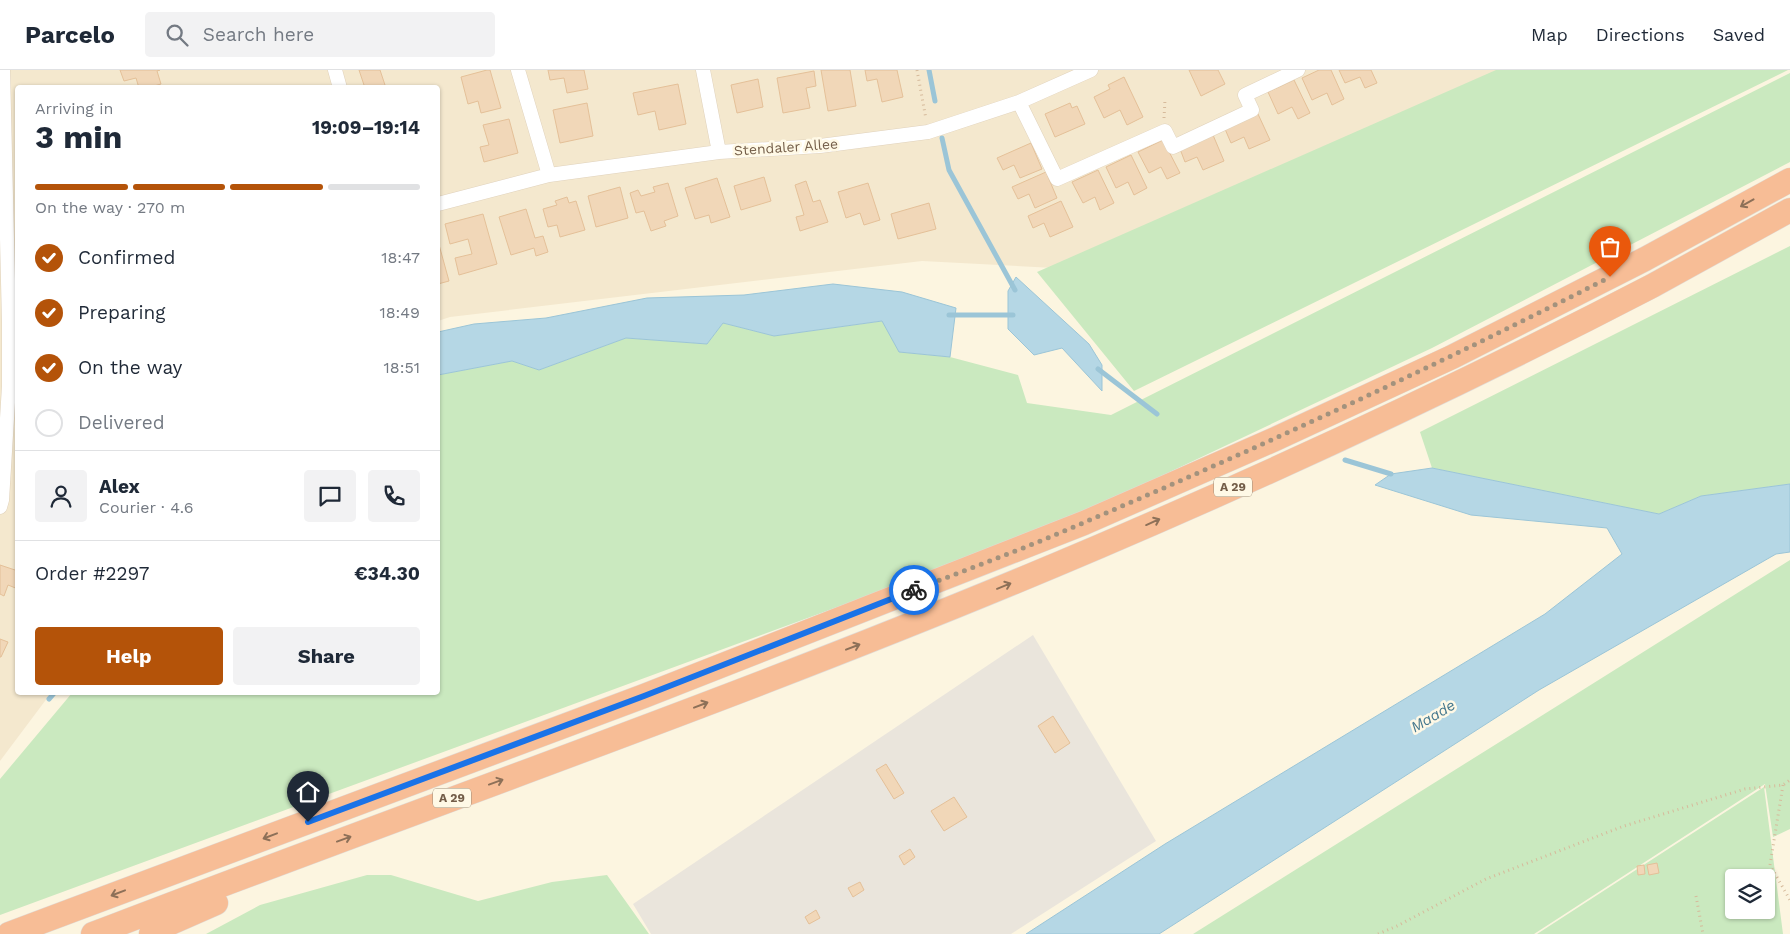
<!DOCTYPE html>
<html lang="en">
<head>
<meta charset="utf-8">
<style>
	:root { --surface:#fff; --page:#f2f2f3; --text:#1f2937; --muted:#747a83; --line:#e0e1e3; --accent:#b45309 }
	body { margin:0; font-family:"Work Sans",sans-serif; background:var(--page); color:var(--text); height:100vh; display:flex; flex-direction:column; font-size:19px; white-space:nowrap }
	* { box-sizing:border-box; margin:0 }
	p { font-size:16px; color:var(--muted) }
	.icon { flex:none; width:28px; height:28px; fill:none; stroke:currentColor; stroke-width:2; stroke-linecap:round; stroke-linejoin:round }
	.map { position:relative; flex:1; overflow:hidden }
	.drawer { position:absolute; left:15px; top:15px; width:425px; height:610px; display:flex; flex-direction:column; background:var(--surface); border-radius:5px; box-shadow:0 1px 4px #0004 }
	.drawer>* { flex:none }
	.controls { position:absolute; left:1725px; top:799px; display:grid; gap:10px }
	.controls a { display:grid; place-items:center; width:50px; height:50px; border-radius:5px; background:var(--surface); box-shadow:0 1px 4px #0004; font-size:25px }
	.pin { position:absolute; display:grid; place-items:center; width:42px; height:42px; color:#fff; margin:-51px -21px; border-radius:50% 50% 50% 0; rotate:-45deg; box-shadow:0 0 5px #0007 }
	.pin .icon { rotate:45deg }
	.courier { position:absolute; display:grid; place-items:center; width:50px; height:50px; margin:-25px; border:4px solid #1a73e8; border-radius:50%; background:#fff; color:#222; box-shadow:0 1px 6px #0007 }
	.head em { font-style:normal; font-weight:700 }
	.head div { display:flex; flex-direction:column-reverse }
	.head { display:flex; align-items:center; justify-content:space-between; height:85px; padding:0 20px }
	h1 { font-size:32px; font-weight:700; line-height:38px }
	.bar { display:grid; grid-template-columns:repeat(4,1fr); gap:8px 5px; align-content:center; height:60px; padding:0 20px }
	.bar i { height:6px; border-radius:4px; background:var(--line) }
	.bar .on { background:var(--accent) }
	.bar p { grid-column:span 4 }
	.line { display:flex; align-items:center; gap:12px; padding:0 20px; border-top:1px solid var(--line) }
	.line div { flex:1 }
	.round { display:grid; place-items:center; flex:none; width:52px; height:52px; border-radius:5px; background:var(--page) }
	ol { padding:0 20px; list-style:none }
	li { display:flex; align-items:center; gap:15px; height:55px }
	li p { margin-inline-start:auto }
	li .icon { padding:5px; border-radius:50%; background:var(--accent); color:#fff; stroke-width:4 }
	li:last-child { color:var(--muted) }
	li i { width:28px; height:28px; border:2px solid var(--line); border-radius:50% }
	.action { display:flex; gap:10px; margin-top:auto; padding:10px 20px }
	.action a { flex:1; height:58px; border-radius:5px; background:var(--accent); color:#fff; font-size:20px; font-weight:700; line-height:58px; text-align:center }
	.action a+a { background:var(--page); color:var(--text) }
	header { display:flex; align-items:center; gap:30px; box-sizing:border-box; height:70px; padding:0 25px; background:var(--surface); border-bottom:1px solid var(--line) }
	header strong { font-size:24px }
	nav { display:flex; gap:28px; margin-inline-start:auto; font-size:18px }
	.search { width:350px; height:45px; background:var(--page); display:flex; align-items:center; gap:12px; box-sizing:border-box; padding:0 18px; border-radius:5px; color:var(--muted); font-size:19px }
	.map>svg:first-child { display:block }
	.residential { fill:#f4e8ce }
	.industrial { fill:#eae5dc }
	.green { fill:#cae9bf; fill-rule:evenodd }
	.water { fill:#b5d7e5; stroke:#9bc5d7 }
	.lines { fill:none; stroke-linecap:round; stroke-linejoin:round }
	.stream { stroke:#9bc5d7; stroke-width:5 }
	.building { fill:#f1d7b8; stroke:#e4c098 }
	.street-casing { stroke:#e0d2bc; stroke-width:15 }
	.highway-casing { stroke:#e0dbd7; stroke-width:25 }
	.path { stroke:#d6ba9b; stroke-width:3; stroke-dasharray:1 4; stroke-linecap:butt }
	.street { stroke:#fff; stroke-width:14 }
	.highway { stroke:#f7bd96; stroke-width:24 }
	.oneway { stroke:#8d7058 }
	.done { stroke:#a3927d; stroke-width:5; stroke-dasharray:0 9 }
	.route { stroke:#1a73e8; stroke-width:6 }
	.labels { text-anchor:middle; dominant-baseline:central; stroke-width:5; stroke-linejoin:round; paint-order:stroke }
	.shield { fill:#fff9e6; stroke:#9d8c77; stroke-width:1 }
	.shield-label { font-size:12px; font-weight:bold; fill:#735d48 }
	.street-label { font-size:14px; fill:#735d48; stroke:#fff9e6 }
	.water-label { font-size:15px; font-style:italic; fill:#44778d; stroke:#fff9e6 }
</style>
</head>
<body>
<header>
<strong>Parcelo</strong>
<div class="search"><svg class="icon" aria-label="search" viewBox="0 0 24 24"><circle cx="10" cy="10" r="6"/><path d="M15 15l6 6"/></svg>Search here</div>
<nav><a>Map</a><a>Directions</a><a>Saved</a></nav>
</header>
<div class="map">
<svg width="1790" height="864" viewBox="0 0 1790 864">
	<rect width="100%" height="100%" fill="#fcf5e0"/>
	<path class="residential" d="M0 0H1500L1054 198 922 191 450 247 438 251V18H18V622L51 623 0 691Z"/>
	<path class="industrial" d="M1033 565 1156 771 1011 864H651L633 834Z"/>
	<path class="green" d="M1496 0H1788L1134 321 1037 202Z
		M1790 3V92L1432 278 1047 460 0 845V709L72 623 438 622V305L512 291 539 300 626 268 707 274 723 253 774 266 883 251 900 282 950 287 1018 305 1027 333 1111 345Z
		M1790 176V414L1701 426 1659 444 1432 398 1420 362Z
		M1790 490V759L1773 767 1765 714 1534 864H1193Z
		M1764 717 1783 864H1537ZM1734 808H1766V840H1734Z
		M367 805H391L478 831 552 812 607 805 649 864H206L260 835Z"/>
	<path class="water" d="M1016 207 1089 274 1102 295V321L1062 278 1034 285 1008 259V221Z
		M833 214 902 222 956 238 950 287 899 282 882 251 774 266 723 253 707 274 626 268 539 300 512 291 438 305V262L474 254 546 248 647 228 744 225Z
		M1432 398 1659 444 1701 426 1790 414V482L1776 484 1539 620 1159 864H1026L1165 774 1545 544 1622 484 1607 458 1471 445 1375 415 1391 404Z"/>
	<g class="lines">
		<path class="stream" d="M929 0 935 31
			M942 68 949 100 1015 220
			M949 245H1013
			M1098 299 1157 344
			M1345 390 1391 404
			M49 629 55 622"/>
	</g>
	<path class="building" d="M120 0H160L157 1 161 14 147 18H139L136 8 124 11Z
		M359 0H380L386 18H365Z
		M487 0H490L501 38 481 43 478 31 468 34 461 7Z
		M548 0H584L588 19 567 23 564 8 550 10Z
		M821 0H850L856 36 828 41Z
		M865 0H897L903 27 882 32 877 9 867 11Z
		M1189 0H1218L1225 14 1201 26Z
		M1319 0H1331L1344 29 1332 35 1327 23 1312 30 1302 8Z
		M1339 0H1371L1377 13 1365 18 1360 7 1345 13Z
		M814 1 816 16 806 18 810 38 783 43 777 8Z
		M1124 7 1143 47 1127 55 1120 40 1104 48 1094 27 1110 19 1108 15Z
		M758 9 763 37 737 43 731 15Z
		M1294 10 1310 43 1298 49 1292 37 1278 44 1268 22Z
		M678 14 686 54 659 60 655 41 638 45 633 23Z
		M587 33 593 66 560 73 553 40Z
		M1070 33 1072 38 1077 36 1085 54 1055 67 1045 44Z
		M1258 44 1270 70 1249 79 1244 67 1231 73 1225 59Z
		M509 49 518 83 484 92 480 77 489 75 483 55Z
		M1213 65 1224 91 1203 100 1197 87 1185 92 1180 79Z
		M1163 70 1180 103 1167 109 1161 97 1149 103 1138 82Z
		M1031 73 1042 99 1020 108 1014 95 1003 100 997 88Z
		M1131 85 1147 118 1134 125 1128 112 1116 118 1106 97Z
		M1098 100 1114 133 1100 140 1095 127 1083 133 1072 112Z
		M1046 102 1057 128 1035 138 1029 124 1018 129 1012 117Z
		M764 107 771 131 741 140 734 116Z
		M717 108 730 147 711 153 709 145 695 149 685 118Z
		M806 111 813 132 820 130 828 152 800 161 796 147 804 145 795 115Z
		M668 113 678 146 664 151 666 156 651 161 644 141 636 143 630 123 638 120 641 126 655 122 653 117Z
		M868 113 880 150 864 155 860 143 846 148 838 122Z
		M620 117 628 148 596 157 588 126Z
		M567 127 569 133 576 131 585 160 560 167 557 155 548 157 543 139 557 135 555 131Z
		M1061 131 1073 157 1050 167 1044 153 1033 158 1028 146Z
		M929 133 936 159 898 169 891 144Z
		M526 139 535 168 543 166 548 182 536 186 534 178 511 185 499 147Z
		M483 144 497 194 459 205 455 188 472 184 468 169 450 174 445 154Z
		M438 171 449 211 438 214Z
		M0 495 18 501V519L8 515 4 526 0 524Z
		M0 569 8 572 1 587H0Z
		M1053 646 1070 673 1055 683 1038 656Z
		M886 694 904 723 894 729 876 700Z
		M954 727 967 747 944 761 931 741Z
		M910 779 915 787 904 795 899 786Z
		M1657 793 1659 803 1649 805 1647 795Z
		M1644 795 1645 804 1638 805 1637 796Z
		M860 812 864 820 853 827 848 818Z
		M816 840 820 848 809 854 805 847Z"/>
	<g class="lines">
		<defs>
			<path id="street" d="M335 0 340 18
				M518 0 549 105
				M703 0 719 82
				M1019 32 1057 109 1165 61 1173 77 1252 40 1245 25 1298 0
				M438 134 549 105 719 82 820 76 928 62 1019 32 1091 0
				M0 437 2 430 9 316V253L3 0"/>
			<path id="highway" d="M9 864 644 626 1084 453 1273 370 1452 287 1645 189 1790 110
				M93 864C428 735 768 618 1098 477 1285 397 1471 310 1652 216 1698 191 1744 165 1790 140
				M151 864 157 859 216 833"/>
		</defs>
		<use href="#street" class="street-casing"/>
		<use href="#highway" class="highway-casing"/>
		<path class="path" d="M917 0 926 49
			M1164 48 1165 30
			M1783 715 1770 795 1790 830
			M1696 826 1703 864
			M1378 864 1397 856 1486 809 1624 756 1745 719 1783 715 1790 710"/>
		<use href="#street" class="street"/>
		<use href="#highway" class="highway"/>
	</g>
	<defs><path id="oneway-shaft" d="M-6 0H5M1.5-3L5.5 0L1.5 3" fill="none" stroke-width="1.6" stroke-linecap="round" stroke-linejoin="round" transform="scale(1.25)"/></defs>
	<g class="oneway">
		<use href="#oneway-shaft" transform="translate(1747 133) rotate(151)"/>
		<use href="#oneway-shaft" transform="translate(1153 452) rotate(-24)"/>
		<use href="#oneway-shaft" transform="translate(1004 516) rotate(-22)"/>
		<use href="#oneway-shaft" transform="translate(853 577) rotate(-21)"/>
		<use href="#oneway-shaft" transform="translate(701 635) rotate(-21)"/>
		<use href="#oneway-shaft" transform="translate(496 712) rotate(-20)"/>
		<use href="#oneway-shaft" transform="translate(270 766) rotate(159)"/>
		<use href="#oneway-shaft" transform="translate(344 769) rotate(-20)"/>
		<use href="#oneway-shaft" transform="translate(118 823) rotate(159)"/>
	</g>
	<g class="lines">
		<path class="done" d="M914 520C971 498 1029 477 1085 452 1263 376 1438 295 1610 207"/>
		<path class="route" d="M308 752 644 626 914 520"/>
	</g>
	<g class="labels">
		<g class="shield">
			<rect x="1214" y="407.5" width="38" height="19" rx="4"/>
			<rect x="433" y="718.5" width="38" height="19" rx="4"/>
		</g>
		<g class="shield-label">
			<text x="1233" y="417">A 29</text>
			<text x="452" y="728">A 29</text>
		</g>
		<g class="street-label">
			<text transform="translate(786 77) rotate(-4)">Stendaler Allee</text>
		</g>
		<g class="water-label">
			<text transform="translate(1433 646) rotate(-31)">Maade</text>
		</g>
	</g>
</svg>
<div class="controls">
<a><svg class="icon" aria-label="layers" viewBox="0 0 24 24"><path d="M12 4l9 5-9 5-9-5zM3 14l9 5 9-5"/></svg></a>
</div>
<div class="pin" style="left:1610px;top:207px;background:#ea580c"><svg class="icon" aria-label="bag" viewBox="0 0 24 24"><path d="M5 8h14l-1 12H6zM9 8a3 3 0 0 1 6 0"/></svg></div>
<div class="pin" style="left:308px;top:752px;background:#1f2937"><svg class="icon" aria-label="home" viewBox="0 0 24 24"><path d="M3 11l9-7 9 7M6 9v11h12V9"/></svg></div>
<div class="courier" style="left:914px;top:520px"><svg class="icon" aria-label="bike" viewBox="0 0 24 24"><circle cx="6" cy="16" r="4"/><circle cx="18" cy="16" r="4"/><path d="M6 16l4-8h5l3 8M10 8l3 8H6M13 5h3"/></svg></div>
<section class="drawer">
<div class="head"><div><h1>3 min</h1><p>Arriving in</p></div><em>19:09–19:14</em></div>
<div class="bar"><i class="on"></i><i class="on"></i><i class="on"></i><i></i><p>On the way · 270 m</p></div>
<ol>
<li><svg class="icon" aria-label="check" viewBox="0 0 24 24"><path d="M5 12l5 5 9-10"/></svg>Confirmed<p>18:47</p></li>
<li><svg class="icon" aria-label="check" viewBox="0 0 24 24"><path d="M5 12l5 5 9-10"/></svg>Preparing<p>18:49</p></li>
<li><svg class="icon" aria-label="check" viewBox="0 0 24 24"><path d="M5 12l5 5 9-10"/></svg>On the way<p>18:51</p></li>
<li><i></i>Delivered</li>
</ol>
<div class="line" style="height:90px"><a class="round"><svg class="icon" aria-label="person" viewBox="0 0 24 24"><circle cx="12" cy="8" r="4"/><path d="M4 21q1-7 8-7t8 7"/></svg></a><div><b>Alex</b><p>Courier · 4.6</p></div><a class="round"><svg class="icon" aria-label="chat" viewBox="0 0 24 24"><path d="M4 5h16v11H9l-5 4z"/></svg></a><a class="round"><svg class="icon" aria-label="phone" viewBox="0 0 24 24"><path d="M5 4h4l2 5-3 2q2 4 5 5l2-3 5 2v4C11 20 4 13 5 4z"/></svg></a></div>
<div class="line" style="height:65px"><div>Order #2297</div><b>€34.30</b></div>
<div class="action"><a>Help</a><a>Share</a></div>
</section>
</div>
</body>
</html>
